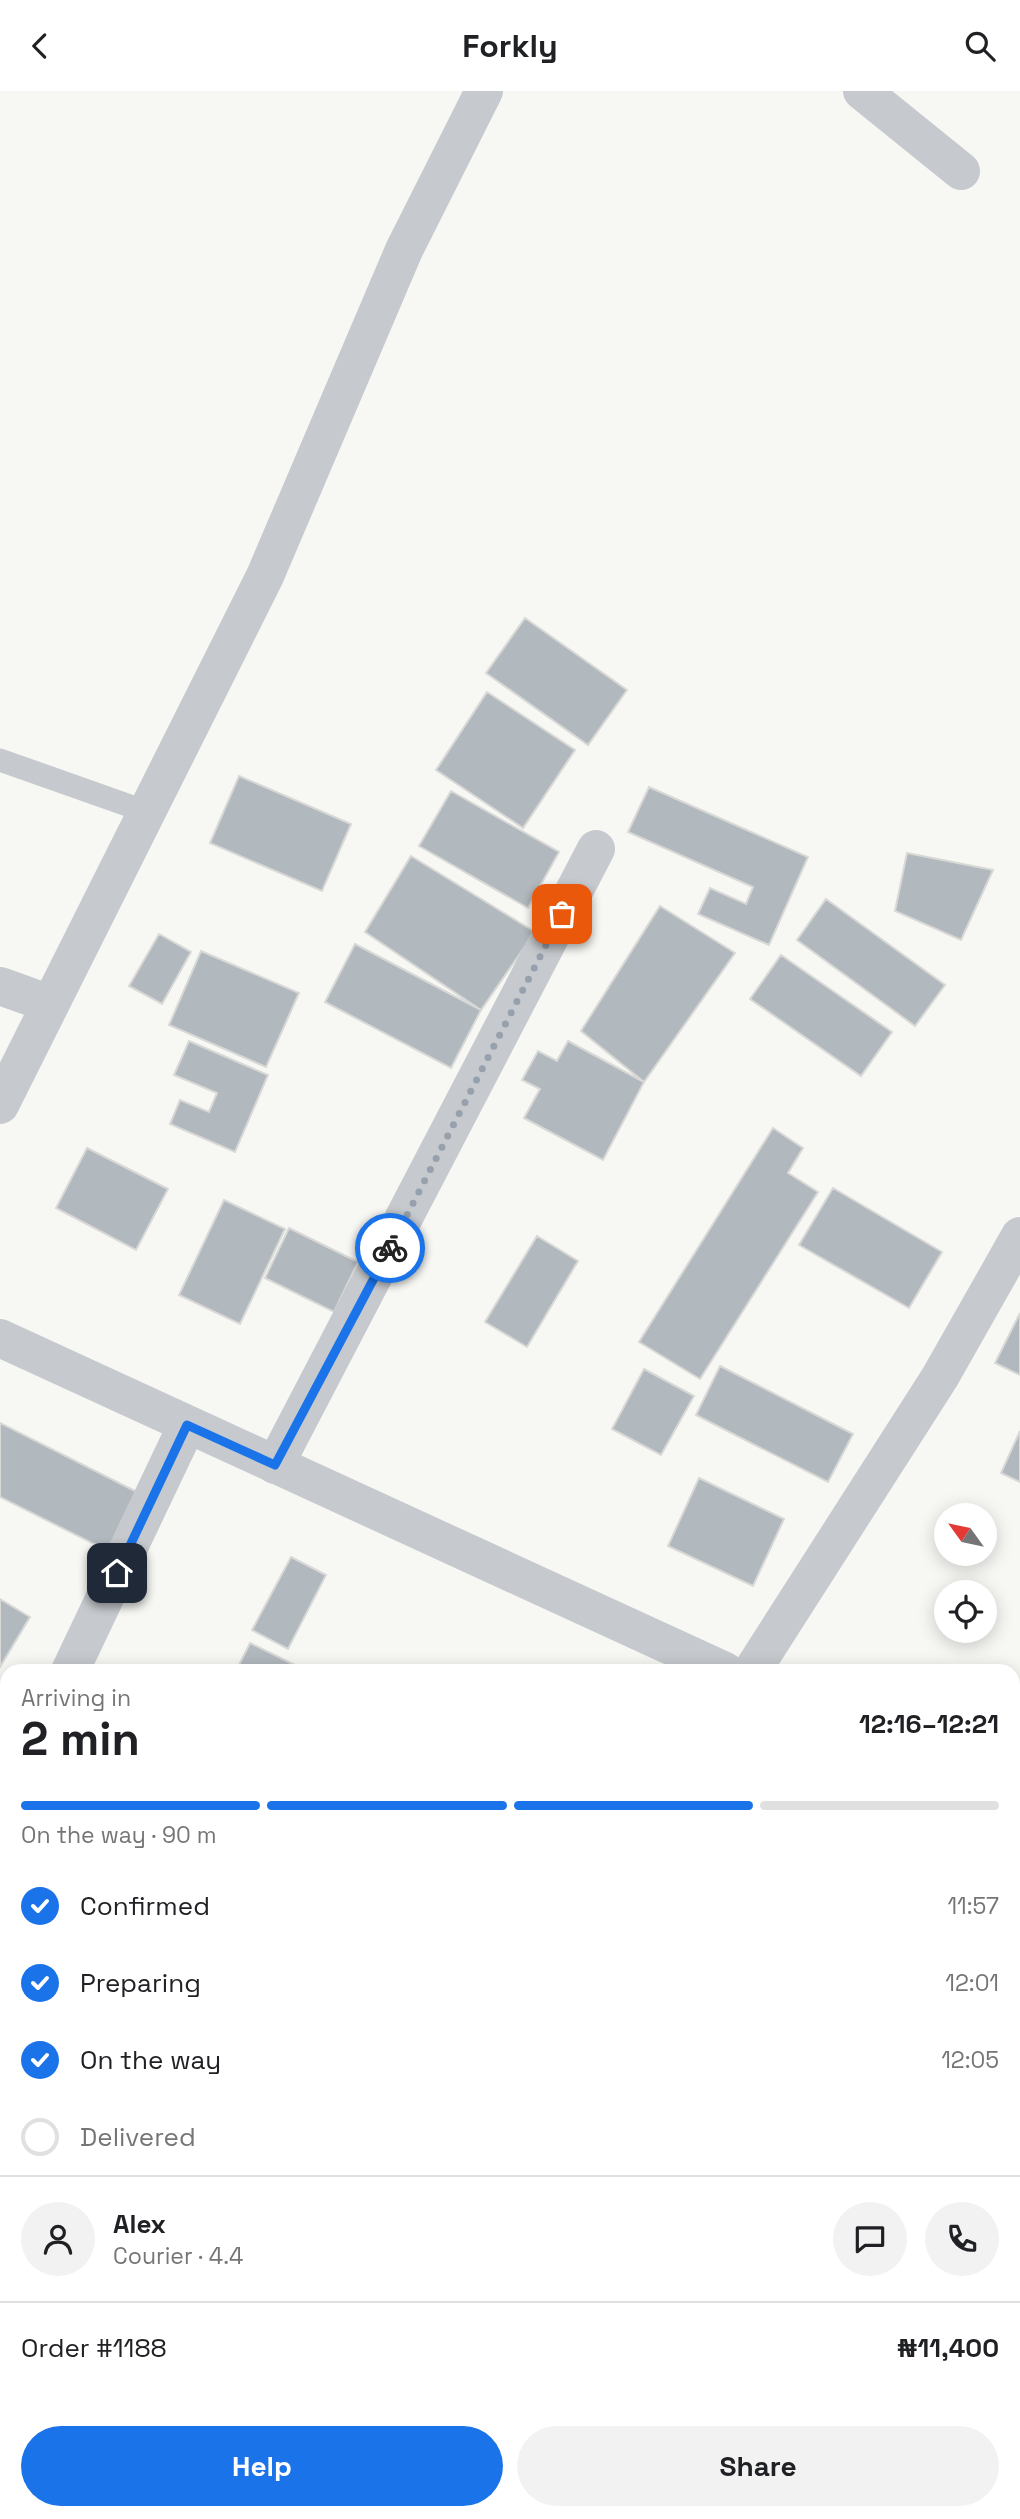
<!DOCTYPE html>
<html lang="en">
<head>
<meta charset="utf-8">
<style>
	:root { --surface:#fff; --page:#f2f2f2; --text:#202124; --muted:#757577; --line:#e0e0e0; --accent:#1a73e8 }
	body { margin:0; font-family:"Space Grotesk",sans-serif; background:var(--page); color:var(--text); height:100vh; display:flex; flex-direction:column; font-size:26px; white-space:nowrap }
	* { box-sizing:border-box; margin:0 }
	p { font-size:23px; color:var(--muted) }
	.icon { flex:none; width:38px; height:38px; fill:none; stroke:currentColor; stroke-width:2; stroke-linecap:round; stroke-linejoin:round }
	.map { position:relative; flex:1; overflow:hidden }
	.drawer { position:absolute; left:0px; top:1573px; width:1020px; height:856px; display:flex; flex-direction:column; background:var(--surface); border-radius:21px 21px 0 0; box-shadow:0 4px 18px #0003 }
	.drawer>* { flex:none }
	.needle { width:46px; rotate:303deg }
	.fabs { position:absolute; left:934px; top:1412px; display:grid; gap:14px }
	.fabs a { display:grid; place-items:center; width:63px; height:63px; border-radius:50%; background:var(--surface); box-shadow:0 4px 18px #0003; font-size:35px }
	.pin { position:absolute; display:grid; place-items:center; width:60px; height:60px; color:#fff; margin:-30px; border-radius:14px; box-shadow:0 4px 10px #0006 }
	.courier { position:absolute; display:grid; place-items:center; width:70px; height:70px; margin:-35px; border:5px solid #1a73e8; border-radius:50%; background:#fff; color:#222; box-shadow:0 2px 9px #0007 }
	.headline em { font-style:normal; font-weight:700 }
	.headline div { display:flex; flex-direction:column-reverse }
	.headline { display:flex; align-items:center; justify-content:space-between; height:119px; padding:0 21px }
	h1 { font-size:46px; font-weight:700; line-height:52px }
	.bar { display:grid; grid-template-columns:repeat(4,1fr); gap:10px 7px; align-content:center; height:84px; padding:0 21px }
	.bar i { height:9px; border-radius:5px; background:var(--line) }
	.bar .on { background:var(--accent) }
	.bar p { grid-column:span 4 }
	.line { display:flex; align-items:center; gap:18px; padding:0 21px; border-top:2px solid var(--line) }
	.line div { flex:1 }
	.round { display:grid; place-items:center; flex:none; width:74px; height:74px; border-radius:37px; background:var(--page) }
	ol { padding:0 21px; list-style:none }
	li { display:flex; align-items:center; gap:21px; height:77px }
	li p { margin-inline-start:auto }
	li .icon { padding:7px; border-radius:50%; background:var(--accent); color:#fff; stroke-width:4 }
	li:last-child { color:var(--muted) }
	li i { width:38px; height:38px; border:4px solid var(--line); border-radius:50% }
	.action { display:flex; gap:14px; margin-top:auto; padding:14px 21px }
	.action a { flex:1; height:80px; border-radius:42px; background:var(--accent); color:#fff; font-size:28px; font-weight:700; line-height:80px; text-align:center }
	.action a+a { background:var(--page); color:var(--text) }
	header { display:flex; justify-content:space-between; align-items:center; height:91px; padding:0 21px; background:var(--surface); font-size:32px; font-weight:700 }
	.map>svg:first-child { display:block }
	.building { fill:#b1b8be; stroke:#d8d9d6; stroke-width:2 }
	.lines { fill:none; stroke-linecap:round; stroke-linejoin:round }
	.service { stroke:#c6c9cd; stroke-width:23 }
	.minor { stroke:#c6c9cd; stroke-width:38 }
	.tertiary { stroke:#c6c9cd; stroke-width:38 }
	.done { stroke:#97a1ad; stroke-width:7; stroke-dasharray:0 12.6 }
	.route { stroke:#1a73e8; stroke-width:9 }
</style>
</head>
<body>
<header><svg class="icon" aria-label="back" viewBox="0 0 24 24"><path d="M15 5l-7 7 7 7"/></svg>Forkly<svg class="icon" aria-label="search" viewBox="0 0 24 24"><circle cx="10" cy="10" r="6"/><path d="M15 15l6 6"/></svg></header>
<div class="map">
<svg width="1020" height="2428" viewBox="0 0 1020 2428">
	<rect width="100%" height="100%" fill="#f7f7f4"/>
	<path class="building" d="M525 527 627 599 588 654 486 582Z
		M487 601 575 659 523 737 436 679Z
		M239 685 351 733 322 800 210 752Z
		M649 696 808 766 769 854 698 823 710 797 746 813 753 796 628 741Z
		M451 700 559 761 528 817 419 755Z
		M907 762 993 779 961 849 895 820Z
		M411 765 535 841 481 919 365 841Z
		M826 808 945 894 915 935 797 849Z
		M660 815 735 862 644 991 581 940Z
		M159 843 191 861 162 913 129 895Z
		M355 853 481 919 451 977 325 911Z
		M201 860 299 902 266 976 169 934Z
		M781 864 892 941 861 985 750 908Z
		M189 950 268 984 235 1061 170 1033 180 1009 209 1021 217 1002 174 984Z
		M568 950 644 991 603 1069 524 1027 540 998 522 989 538 960 557 970Z
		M773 1037 803 1057 788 1082 818 1101 700 1288 639 1251Z
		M87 1057 168 1098 136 1159 56 1117Z
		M833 1097 942 1161 909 1217 799 1154Z
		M224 1109 285 1138 240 1233 179 1204Z
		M289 1137 358 1171 334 1221 265 1187Z
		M537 1145 578 1170 527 1256 485 1231Z
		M1020 1222V1284L995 1272Z
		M720 1275 853 1343 828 1391 696 1324Z
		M644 1278 694 1305 661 1364 612 1338Z
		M0 1332 137 1401 108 1460 0 1406Z
		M1020 1340V1391L1001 1382Z
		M699 1387 784 1428 753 1495 668 1455Z
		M291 1466 326 1484 288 1558 252 1539Z
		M0 1508 30 1526 0 1576Z
		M250 1552 307 1580H236Z
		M0 2078 7 2084V2171L0 2180Z
		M0 2372 7 2376V2395L0 2405Z
		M7 2399V2422H73L69 2428H0V2409Z
		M346 2422H441L437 2428H343Z"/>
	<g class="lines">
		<path class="service" d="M0 669 147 721
			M1013 1963 1020 1941"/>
		<path class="minor" d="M862 0 961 80
			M0 895 50 913
			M0 1014 265 485 404 159 484 0
			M275 1374 596 758
			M70 1580 187 1334
			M752 1580 940 1286 1020 1145
			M0 1712 7 1700
			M0 2270 7 2273
			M1013 2421 1020 2411
			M314 2428 318 2422
			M517 2428 520 2422"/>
		<path class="tertiary" d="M0 1247 725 1580
			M1013 1697 1020 1699"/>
	</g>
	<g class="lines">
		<path class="done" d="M390 1157 562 823"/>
		<path class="route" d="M117 1482 187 1334 275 1374 390 1157"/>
	</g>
</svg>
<div class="fabs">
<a><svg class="needle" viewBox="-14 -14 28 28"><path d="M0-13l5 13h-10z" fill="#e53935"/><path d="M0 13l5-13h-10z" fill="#757577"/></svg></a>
<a><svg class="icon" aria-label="locate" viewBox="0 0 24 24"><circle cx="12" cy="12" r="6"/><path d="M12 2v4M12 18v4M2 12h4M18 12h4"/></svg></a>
</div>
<div class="pin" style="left:562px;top:823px;background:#ea580c"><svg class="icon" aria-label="bag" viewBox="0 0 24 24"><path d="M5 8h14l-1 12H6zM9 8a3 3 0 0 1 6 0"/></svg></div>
<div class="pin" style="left:117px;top:1482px;background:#1f2937"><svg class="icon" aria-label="home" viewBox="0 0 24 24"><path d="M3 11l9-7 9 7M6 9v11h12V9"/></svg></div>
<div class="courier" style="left:390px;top:1157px"><svg class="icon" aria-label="bike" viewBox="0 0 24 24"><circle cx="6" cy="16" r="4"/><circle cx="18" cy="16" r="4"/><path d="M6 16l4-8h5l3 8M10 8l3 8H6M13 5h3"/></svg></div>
<section class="drawer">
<div class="headline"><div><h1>2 min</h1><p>Arriving in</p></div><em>12:16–12:21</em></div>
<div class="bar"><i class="on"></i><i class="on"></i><i class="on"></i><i></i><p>On the way · 90 m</p></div>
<ol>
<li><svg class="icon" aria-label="check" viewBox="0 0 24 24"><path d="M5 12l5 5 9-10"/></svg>Confirmed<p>11:57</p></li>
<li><svg class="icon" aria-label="check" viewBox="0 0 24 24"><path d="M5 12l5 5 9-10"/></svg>Preparing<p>12:01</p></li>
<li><svg class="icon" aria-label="check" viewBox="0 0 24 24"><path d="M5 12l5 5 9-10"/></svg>On the way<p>12:05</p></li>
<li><i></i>Delivered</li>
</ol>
<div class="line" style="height:126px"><a class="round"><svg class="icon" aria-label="person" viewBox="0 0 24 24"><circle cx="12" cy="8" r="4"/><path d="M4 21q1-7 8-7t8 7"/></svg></a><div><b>Alex</b><p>Courier · 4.4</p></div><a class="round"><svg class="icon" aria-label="chat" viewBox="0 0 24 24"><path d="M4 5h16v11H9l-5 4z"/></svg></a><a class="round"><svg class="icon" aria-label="phone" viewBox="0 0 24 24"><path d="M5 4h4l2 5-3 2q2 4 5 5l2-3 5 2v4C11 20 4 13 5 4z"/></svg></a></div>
<div class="line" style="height:91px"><div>Order #1188</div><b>₦11,400</b></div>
<div class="action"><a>Help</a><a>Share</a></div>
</section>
</div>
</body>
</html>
